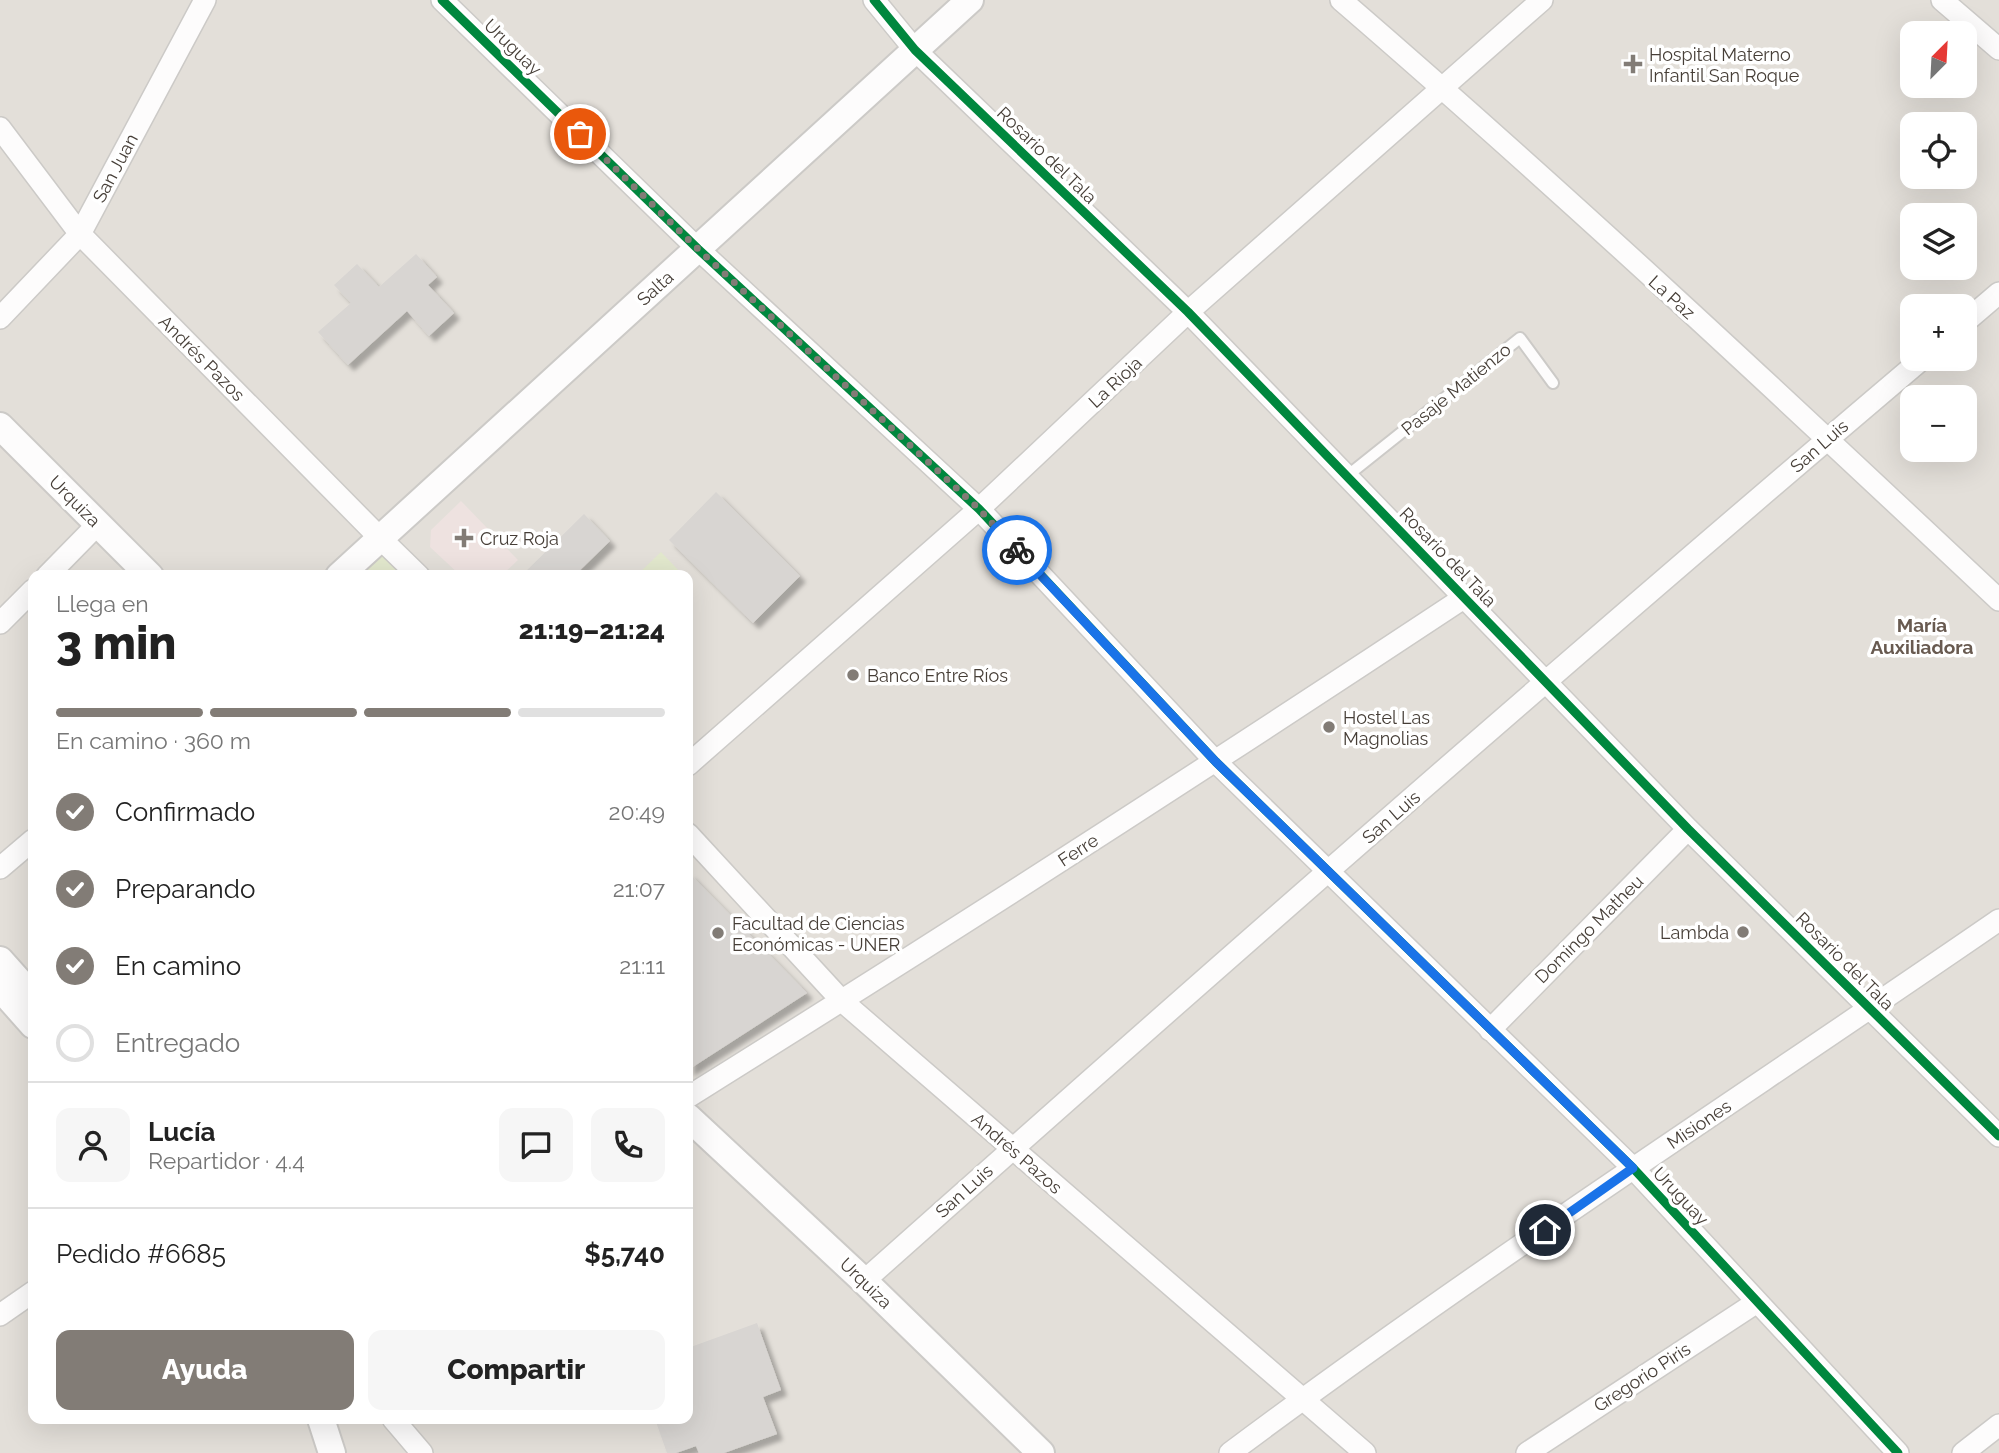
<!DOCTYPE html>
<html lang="es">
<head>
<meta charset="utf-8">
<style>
	:root { --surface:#fff; --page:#f6f6f6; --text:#222; --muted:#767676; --line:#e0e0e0; --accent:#827c76 }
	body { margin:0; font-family:Raleway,sans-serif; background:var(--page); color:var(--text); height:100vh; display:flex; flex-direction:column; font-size:26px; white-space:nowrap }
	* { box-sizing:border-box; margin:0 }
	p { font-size:23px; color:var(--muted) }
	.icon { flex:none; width:38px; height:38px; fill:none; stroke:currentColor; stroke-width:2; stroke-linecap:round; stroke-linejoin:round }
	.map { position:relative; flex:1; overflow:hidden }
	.side { position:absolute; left:28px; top:570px; width:665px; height:854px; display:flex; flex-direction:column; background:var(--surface); border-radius:14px; box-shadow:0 7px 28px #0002 }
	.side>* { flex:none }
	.needle { width:46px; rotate:24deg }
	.tools { position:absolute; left:1900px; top:21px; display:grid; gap:14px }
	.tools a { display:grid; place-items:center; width:77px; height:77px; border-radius:14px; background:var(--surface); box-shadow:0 7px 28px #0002; font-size:35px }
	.pin { position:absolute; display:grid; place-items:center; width:60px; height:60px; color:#fff; margin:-30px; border:4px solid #fff; border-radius:50%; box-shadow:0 2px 7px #0007 }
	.courier { position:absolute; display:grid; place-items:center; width:70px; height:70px; margin:-35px; border:5px solid #1a73e8; border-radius:50%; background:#fff; color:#222; box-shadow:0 2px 9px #0007 }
	.summary em { font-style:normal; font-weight:800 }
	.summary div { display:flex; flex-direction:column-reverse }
	.summary { display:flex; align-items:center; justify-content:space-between; height:119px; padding:0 28px }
	h1 { font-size:46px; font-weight:800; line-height:52px }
	.bar { display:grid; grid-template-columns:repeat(4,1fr); gap:10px 7px; align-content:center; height:84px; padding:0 28px }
	.bar i { height:9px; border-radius:5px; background:var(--line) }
	.bar .on { background:var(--accent) }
	.bar p { grid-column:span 4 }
	.line { display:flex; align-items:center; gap:18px; padding:0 28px; border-top:2px solid var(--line) }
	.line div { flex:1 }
	.round { display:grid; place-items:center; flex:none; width:74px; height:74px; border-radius:14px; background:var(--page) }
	ol { padding:0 28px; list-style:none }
	li { display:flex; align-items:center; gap:21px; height:77px }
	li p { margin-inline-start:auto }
	li .icon { padding:7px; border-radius:50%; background:var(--accent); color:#fff; stroke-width:4 }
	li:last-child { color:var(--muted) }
	li i { width:38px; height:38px; border:4px solid var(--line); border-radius:50% }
	.primary-button { display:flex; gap:14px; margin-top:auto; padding:14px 28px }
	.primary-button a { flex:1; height:80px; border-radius:14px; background:var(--accent); color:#fff; font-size:28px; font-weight:800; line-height:80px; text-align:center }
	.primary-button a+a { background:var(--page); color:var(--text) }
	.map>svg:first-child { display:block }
	.residential { fill:#e3dfd9; fill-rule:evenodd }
	.medical { fill:#eee2e0 }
	.green { fill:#e2e8cd }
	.building { fill:#d8d5d2; filter:url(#shadow) }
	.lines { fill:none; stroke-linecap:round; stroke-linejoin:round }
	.service-casing { stroke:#cccac7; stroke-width:14 }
	.minor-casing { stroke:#cccac7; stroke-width:24 }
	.tertiary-casing { stroke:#cccac7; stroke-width:30 }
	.service { stroke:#fdfcfc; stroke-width:10 }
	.minor { stroke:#fdfcfc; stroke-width:21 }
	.tertiary { stroke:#fdfcfc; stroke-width:26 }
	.cycleway-casing { stroke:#fff; stroke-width:13 }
	.cycleway { stroke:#00873e; stroke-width:9 }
	.done { stroke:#827c76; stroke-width:7; stroke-dasharray:0 12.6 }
	.route { stroke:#1a73e8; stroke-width:9 }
	.poi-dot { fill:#827c76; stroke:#fff; stroke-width:2.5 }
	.labels { text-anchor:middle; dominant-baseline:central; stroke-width:7; stroke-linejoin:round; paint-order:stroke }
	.street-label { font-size:18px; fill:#463e37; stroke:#fff }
	.poi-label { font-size:18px; fill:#463e37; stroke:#fff; text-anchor:start }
	.neighbourhood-label { font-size:19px; font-weight:bold; fill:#685a50; stroke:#fff }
</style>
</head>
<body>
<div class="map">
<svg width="1999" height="1453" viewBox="0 0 1999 1453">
	<defs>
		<filter id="shadow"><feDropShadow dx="6" dy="6" stdDeviation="2" flood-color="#0004"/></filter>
	</defs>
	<rect width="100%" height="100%" fill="#f0eeeb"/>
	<path class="residential" d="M0 0H1999V1453H0ZM1913 33H1965V86H1913ZM1913 124H1965V177H1913ZM1913 215H1965V268H1913ZM1913 306H1965V359H1913ZM1913 397H1965V450H1913ZM33 576H688V1419H33Z"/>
	<path class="medical" d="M461 501 518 560 501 576H461L430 547 431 530Z"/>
	<path class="green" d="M379 552 403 576H354Z
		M661 552 684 576H636Z"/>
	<path class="building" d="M416 254 437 277 428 285 454 313 429 336 407 311 348 365 318 332 351 303 334 285 357 264 379 287Z
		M716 492 800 576 753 623 669 540Z
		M584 514 610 541 574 576H521Z
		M688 872 807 993 688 1070Z
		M757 1323 781 1390 763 1397 777 1434 724 1453H699L696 1446 676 1453H667L655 1419H688V1348Z"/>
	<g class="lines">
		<defs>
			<path id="service" d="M1347 476 1520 338 1553 383"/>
			<path id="minor" d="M442 0 698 249 979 509 1216 762 1633 1168 1898 1453
				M874 0 915 50 1188 312 1688 829 1999 1136
				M1341 0C1566 194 1783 397 1999 600
				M1942 0 1999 49
				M0 128 80 234 381 539 419 576
				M0 318 80 234 205 0
				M1965 322 1999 293
				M47 576 98 524
				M0 623 33 590
				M688 765 979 509 1188 312 1542 0
				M688 834 842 1001 1365 1453
				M0 868 33 840
				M1490 1030 1688 829
				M688 1097C949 934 1208 767 1465 597
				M864 1281C1213 970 1565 662 1922 359
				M0 1315 33 1292
				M393 1419 422 1453
				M1230 1453C1480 1266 1742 1097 1999 920
				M1527 1453 1757 1302
				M1963 1453 1999 1425"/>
			<path id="tertiary" d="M0 426 150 576
				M339 576 970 0
				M0 960 33 997
				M0 988 33 1025
				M688 1117 864 1281 1041 1453
				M321 1419 332 1453"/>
		</defs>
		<use href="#service" class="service-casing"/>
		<use href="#minor" class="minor-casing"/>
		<use href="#tertiary" class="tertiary-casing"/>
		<use href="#service" class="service"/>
		<use href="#minor" class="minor"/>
		<use href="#tertiary" class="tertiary"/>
		<defs>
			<path id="cycleway" d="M442 0 698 249 979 509 1216 762 1633 1168 1898 1453
				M874 0 915 50 1188 312 1688 829 1999 1136"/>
		</defs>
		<use href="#cycleway" class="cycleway-casing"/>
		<use href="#cycleway" class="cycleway"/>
	</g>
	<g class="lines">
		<path class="done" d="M580 134 698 249 979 509 1017 550"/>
		<path class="route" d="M1017 550 1216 762 1633 1168 1545 1230"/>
	</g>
	<g class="poi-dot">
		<path d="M1629.5 53.5h7v7h7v7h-7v7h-7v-7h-7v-7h7z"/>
		<path d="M460.5 527.5h7v7h7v7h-7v7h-7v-7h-7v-7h7z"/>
		<circle cx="853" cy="675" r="7"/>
		<circle cx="1329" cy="727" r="7"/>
		<circle cx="1743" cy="932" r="7"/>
		<circle cx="718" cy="933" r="7"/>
	</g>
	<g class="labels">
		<g class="street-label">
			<text transform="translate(513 47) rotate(44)">Uruguay</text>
			<text transform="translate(1047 155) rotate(44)">Rosario del Tala</text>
			<text transform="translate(115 168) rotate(-62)">San Juan</text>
			<text transform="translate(655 288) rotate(-42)">Salta</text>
			<text transform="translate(1672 297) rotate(42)">La Paz</text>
			<text transform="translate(202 358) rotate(45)">Andrés Pazos</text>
			<text transform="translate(1115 382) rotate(-43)">La Rioja</text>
			<text transform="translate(1456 389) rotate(-39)">Pasaje Matienzo</text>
			<text transform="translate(1819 446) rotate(-41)">San Luis</text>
			<text transform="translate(75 501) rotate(45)">Urquiza</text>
			<text transform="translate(1448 557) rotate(46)">Rosario del Tala</text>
			<text transform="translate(1391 817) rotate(-41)">San Luis</text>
			<text transform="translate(1078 850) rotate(-33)">Ferre</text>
			<text transform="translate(1589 929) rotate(-45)">Domingo Matheu</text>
			<text transform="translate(1845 961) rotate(45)">Rosario del Tala</text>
			<text transform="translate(1699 1124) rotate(-34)">Misiones</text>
			<text transform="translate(1017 1153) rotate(41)">Andrés Pazos</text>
			<text transform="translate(964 1191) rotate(-42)">San Luis</text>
			<text transform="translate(1681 1196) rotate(47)">Uruguay</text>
			<text transform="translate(866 1283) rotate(44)">Urquiza</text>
			<text transform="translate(1642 1377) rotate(-33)">Gregorio Piris</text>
		</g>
		<g class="poi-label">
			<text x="1649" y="54">Hospital Materno<tspan x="1649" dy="21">Infantil San Roque</tspan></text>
			<text x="480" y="538">Cruz Roja</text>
			<text x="867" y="675">Banco Entre Ríos</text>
			<text x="1343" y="717">Hostel Las<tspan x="1343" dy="21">Magnolias</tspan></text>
			<text x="732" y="923">Facultad de Ciencias<tspan x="732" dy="21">Económicas - UNER</tspan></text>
			<text x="1729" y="932" text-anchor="end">Lambda</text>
		</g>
		<g class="neighbourhood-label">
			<text x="1922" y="625">María<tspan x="1922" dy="22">Auxiliadora</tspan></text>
		</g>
	</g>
</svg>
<div class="tools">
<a><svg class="needle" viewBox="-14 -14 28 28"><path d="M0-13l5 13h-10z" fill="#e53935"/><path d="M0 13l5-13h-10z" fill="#767676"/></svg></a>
<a><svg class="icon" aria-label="locate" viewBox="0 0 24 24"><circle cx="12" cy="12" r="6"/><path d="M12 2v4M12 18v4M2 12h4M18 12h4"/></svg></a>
<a><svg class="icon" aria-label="layers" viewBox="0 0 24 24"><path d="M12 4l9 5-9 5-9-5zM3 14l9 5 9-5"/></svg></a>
<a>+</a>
<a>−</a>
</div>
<div class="pin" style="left:580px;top:134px;background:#ea580c"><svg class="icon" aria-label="bag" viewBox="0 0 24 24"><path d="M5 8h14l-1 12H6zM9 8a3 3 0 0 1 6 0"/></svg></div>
<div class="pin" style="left:1545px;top:1230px;background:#1f2937"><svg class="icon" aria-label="home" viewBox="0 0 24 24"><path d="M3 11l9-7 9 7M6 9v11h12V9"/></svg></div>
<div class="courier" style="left:1017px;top:550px"><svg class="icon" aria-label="bike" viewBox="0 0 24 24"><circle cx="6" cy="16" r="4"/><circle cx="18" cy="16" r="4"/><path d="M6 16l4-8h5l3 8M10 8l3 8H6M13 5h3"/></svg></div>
<section class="side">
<div class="summary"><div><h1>3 min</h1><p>Llega en</p></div><em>21:19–21:24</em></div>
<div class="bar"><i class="on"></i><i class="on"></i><i class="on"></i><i></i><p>En camino · 360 m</p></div>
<ol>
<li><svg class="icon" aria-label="check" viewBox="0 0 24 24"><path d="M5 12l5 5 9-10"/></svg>Confirmado<p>20:49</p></li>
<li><svg class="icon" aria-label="check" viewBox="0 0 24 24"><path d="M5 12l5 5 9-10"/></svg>Preparando<p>21:07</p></li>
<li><svg class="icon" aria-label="check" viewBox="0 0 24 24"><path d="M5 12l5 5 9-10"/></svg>En camino<p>21:11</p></li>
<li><i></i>Entregado</li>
</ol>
<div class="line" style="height:126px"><a class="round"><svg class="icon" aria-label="person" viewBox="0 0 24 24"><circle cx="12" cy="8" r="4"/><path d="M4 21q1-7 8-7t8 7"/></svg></a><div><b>Lucía</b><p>Repartidor · 4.4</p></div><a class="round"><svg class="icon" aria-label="chat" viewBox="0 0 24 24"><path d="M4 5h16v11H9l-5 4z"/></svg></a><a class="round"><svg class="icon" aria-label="phone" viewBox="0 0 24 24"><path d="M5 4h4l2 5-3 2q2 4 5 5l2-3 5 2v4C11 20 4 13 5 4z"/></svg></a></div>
<div class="line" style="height:91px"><div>Pedido #6685</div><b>$5,740</b></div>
<div class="primary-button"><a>Ayuda</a><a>Compartir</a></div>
</section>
</div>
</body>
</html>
